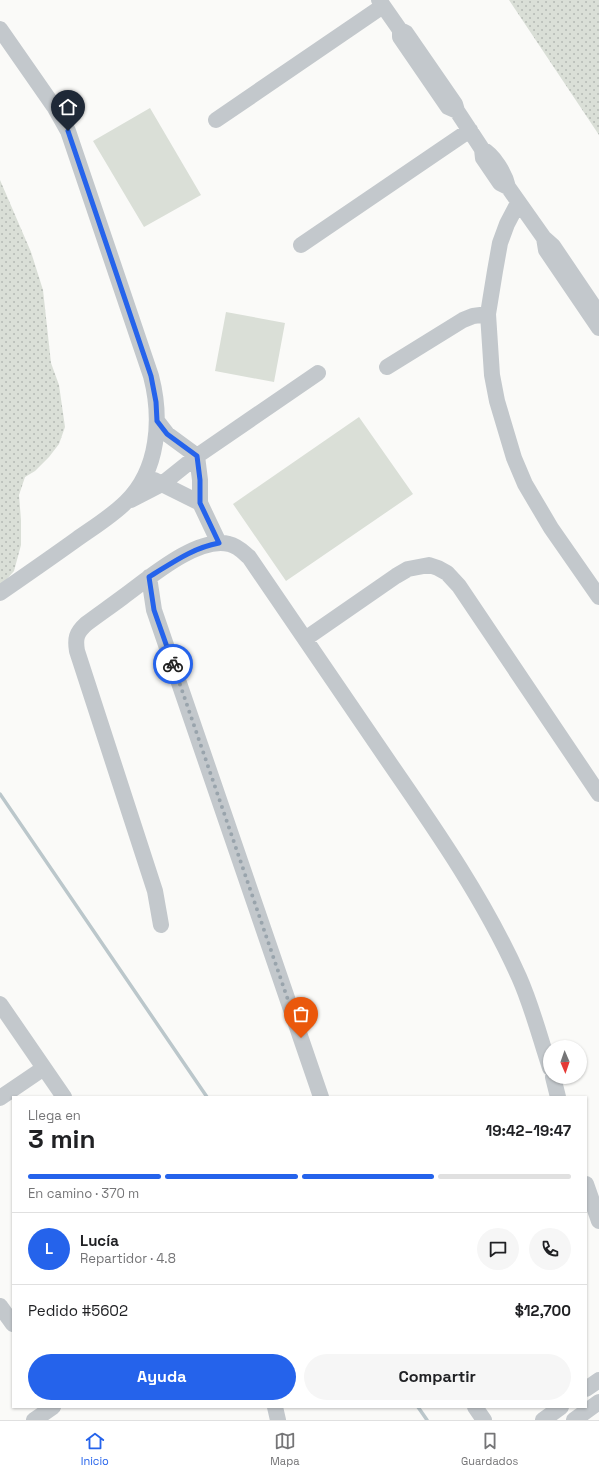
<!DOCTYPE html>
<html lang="es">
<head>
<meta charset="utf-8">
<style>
	:root { --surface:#fff; --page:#f6f6f6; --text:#202124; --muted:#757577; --line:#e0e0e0; --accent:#2563eb }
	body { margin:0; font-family:"Space Grotesk",sans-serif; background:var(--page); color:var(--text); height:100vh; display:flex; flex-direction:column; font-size:15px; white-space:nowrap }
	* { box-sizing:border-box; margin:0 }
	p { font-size:13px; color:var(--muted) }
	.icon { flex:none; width:22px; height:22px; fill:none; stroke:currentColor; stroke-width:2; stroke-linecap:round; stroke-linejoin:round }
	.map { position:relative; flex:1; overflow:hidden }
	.sheet { position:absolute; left:12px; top:1096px; width:575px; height:312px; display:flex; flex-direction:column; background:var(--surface); border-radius:0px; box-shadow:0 1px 3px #0004 }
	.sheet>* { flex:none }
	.needle { width:26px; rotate:178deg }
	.tools { position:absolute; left:543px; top:1040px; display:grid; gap:8px }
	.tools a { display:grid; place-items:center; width:44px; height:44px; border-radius:50%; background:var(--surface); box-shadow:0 1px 3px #0004; font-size:20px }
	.pin { position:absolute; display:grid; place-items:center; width:34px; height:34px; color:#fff; margin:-41px -17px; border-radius:50% 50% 50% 0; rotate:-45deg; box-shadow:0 0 4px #0007 }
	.pin .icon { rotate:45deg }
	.courier { position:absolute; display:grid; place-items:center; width:40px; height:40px; margin:-20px; border:3px solid #2563eb; border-radius:50%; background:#fff; color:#222; box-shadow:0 1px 5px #0007 }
	.head em { font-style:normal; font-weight:800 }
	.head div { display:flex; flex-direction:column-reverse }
	.head { display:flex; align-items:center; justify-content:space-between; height:68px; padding:0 16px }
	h1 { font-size:26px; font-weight:800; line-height:30px }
	.bar { display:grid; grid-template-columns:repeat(4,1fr); gap:6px 4px; align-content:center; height:48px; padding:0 16px }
	.bar i { height:5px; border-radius:3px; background:var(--line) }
	.bar .current { background:var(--accent) }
	.bar p { grid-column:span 4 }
	.line { display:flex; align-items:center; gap:10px; padding:0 16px; border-top:1px solid var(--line) }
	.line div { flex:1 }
	.round { display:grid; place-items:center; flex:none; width:42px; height:42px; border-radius:21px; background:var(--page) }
	.button { display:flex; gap:8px; margin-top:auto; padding:8px 16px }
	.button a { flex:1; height:46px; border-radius:24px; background:var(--accent); color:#fff; font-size:16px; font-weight:800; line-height:46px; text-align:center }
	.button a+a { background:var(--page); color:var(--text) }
	.tabs { display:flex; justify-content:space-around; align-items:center; height:56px; border-top:1px solid var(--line); background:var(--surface); font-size:11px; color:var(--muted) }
	.tabs a { display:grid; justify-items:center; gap:2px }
	.tabs .current { color:var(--accent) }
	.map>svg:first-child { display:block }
	.grass { fill:url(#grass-dots) }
	.pitch { fill:#dadfd7 }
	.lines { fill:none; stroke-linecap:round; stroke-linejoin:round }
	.stream { stroke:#bbc7cb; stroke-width:3.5 }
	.minor { stroke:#c3c8cc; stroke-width:16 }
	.done { stroke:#99a4ac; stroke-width:4; stroke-dasharray:0 7.2 }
	.route { stroke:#2563eb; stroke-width:5 }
</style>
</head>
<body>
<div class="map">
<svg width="599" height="1420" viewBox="0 0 599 1420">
	<defs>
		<pattern id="grass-dots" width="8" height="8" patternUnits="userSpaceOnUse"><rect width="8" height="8" fill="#dadfd7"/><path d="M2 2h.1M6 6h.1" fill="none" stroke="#b4b9b4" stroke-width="1.8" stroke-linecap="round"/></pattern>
	</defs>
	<rect width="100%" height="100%" fill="#fafaf8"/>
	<path class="grass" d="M509 0H599V135Z
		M0 180 31 252 43 290 51 363 59 385 65 427 59 444 49 457 35 471 25 477 19 495 21 520V545L14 571 6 580 0 585Z"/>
	<path class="pitch" d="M150 108 201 195 144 227 93 141Z
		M226 312 285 323 274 382 215 371Z
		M359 417 413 494 286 581 233 504Z"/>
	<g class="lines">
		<path class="stream" d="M0 794 207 1097
			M418 1407 427 1420"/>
		<path class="minor" d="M379 0 400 30
			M0 29 55 108 68 131 151 376C162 418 159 470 126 502 112 516 94 527 77 539 52 557 26 575 0 593
			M457 111 448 107 400 37V30L406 33 455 104 457 111 482 149
			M216 120 383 6
			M508 187 500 183 483 158 482 149C494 155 505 174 508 187L544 238
			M518 203 507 224 500 243 495 271 488 314 492 375 497 401 514 458 525 484 551 528 599 597
			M301 245 470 130
			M599 314 553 246 544 238 546 250 599 328
			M387 367 463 320 473 316 488 314
			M157 421 167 434 197 456 200 480V503L219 543
			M154 480 200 503
			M131 500 162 484 197 456 318 373
			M149 577 154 610 321 1097
			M305 639 396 576 408 569 429 565 438 568 447 573 459 586 599 794
			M161 925 155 891 77 651C75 639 76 633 86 624 98 615 111 606 123 597 148 579 197 536 229 544 238 546 243 552 249 557 296 626 344 696 391 765 438 833 485 901 519 977 532 1006 540 1038 550 1068
			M0 1004 64 1097
			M553 1077 558 1097
			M0 1098 44 1068
			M586 1184 599 1221
			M0 1306 13 1324
			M586 1389 599 1380
			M275 1407 278 1420
			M475 1407 484 1420
			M34 1420 53 1407
			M543 1420 561 1407
			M574 1420 599 1402"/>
	</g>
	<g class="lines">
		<path class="done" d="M173 664 301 1038"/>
		<path class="route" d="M68 131 151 376 156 402 157 421 167 434 197 456 200 480V503L219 543C192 548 172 563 149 577L154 610 173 664"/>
	</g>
</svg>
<div class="tools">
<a><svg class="needle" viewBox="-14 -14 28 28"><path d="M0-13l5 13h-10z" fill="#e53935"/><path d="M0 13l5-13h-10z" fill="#757577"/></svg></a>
</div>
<div class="pin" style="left:301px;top:1038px;background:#ea580c"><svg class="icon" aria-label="bag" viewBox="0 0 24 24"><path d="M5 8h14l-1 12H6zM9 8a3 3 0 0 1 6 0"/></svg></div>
<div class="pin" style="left:68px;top:131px;background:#1f2937"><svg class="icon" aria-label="home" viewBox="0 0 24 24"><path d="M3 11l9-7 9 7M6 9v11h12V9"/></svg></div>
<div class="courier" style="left:173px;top:664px"><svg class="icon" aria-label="bike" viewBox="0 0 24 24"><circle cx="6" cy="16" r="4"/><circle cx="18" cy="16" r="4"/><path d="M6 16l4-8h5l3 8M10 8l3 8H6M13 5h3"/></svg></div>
<section class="sheet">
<div class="head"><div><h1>3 min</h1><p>Llega en</p></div><em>19:42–19:47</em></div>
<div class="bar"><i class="current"></i><i class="current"></i><i class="current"></i><i></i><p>En camino · 370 m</p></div>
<div class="line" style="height:72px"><b class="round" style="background:var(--accent);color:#fff">L</b><div><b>Lucía</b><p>Repartidor · 4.8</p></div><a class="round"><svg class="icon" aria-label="chat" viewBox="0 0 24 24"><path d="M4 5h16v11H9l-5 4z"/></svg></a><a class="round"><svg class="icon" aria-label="phone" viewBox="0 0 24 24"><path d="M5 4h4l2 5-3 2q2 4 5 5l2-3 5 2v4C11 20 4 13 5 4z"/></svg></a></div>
<div class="line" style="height:52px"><div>Pedido #5602</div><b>$12,700</b></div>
<div class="button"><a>Ayuda</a><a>Compartir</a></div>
</section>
</div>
<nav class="tabs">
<a class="current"><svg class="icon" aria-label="home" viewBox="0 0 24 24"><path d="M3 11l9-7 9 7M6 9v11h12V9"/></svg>Inicio</a>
<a><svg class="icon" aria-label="map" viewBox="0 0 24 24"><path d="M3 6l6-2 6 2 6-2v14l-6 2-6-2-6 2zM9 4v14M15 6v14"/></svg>Mapa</a>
<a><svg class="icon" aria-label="saved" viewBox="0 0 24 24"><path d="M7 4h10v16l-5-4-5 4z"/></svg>Guardados</a>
</nav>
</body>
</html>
